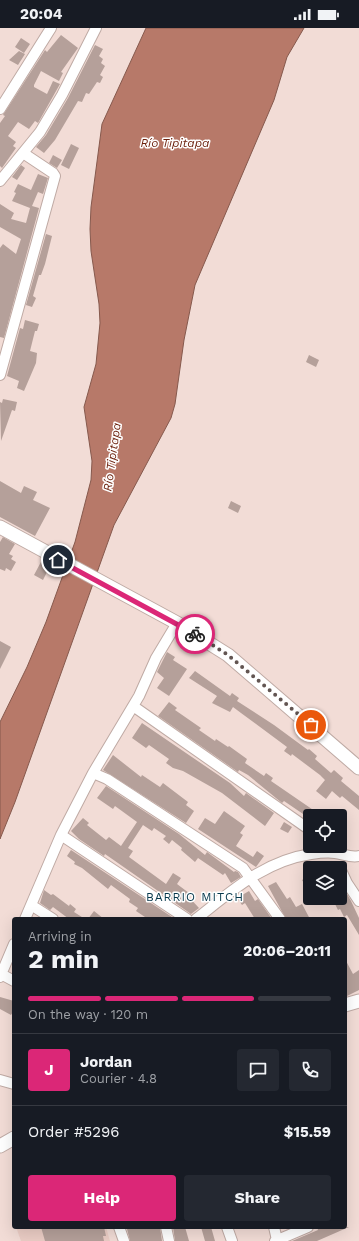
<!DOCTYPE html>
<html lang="en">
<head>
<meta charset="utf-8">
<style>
	:root { --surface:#171b24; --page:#242831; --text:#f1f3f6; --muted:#9ea1a6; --line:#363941; --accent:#db2777 }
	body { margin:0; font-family:"Work Sans",sans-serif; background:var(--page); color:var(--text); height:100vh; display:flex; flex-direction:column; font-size:15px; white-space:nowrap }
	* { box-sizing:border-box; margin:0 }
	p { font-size:13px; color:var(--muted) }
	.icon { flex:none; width:22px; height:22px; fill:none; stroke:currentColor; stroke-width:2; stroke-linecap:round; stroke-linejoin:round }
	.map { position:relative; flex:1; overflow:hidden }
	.drawer { position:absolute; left:12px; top:889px; width:335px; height:312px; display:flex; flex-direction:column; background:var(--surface); border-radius:4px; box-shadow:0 4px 16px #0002 }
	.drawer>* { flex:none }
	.tools { position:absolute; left:303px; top:781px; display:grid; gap:8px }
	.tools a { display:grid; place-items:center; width:44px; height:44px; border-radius:4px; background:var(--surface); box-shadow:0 4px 16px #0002; font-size:20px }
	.pin { position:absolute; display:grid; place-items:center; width:34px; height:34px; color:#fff; margin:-17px; border:2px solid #fff; border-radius:50%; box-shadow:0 1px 4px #0007 }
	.courier { position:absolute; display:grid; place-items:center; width:40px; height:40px; margin:-20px; border:3px solid #db2777; border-radius:50%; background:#fff; color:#222; box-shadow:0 1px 5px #0007 }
	.head em { font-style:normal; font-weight:700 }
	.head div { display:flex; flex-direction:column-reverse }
	.head { display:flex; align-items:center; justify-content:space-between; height:68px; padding:0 16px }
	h1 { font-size:26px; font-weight:700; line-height:30px }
	.bar { display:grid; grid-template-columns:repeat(4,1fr); gap:6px 4px; align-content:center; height:48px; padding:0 16px }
	.bar i { height:5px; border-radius:3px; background:var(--line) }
	.bar .active { background:var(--accent) }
	.bar p { grid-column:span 4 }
	.line { display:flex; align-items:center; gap:10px; padding:0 16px; border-top:1px solid var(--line) }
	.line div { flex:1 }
	.round { display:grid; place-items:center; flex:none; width:42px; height:42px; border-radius:4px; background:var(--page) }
	.action { display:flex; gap:8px; margin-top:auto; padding:8px 16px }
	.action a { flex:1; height:46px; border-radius:4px; background:var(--accent); color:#fff; font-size:16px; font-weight:700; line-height:46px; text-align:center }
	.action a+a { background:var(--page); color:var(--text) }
	.status { display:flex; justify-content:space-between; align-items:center; height:28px; padding:0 20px; background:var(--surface); direction:ltr }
	.status svg { height:11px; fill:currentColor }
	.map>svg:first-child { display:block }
	.built { fill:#ebcdc5 }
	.water { fill:#b77969; stroke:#86594d }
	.building { fill:#b5a09a }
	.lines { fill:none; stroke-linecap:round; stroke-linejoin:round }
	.minor-casing { stroke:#bfaaa4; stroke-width:12 }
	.tertiary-casing { stroke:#bfaaa4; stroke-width:15 }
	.minor { stroke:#fff; stroke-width:10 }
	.tertiary { stroke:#fff; stroke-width:13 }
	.done { stroke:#625552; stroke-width:4; stroke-dasharray:0 7.2 }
	.route { stroke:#db2777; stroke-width:5 }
	.labels { text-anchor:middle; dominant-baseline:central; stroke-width:3; stroke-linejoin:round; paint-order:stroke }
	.water-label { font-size:12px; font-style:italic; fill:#6b1f0b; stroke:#fff }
	.neighbourhood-label { font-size:12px; letter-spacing:1px; fill:#05374b; stroke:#fff }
</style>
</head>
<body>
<div class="status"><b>20:04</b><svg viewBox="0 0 49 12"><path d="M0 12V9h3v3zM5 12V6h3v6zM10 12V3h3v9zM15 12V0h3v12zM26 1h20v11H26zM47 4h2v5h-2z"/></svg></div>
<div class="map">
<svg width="359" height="1213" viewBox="0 0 359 1213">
	<rect width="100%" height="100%" fill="#f2dcd6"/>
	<path class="built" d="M16 1199H106L110 1213H21Z"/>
	<path class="water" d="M146 0H304L287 29 274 72 195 257 184 312 175 376 171 390 114 497 15 774 0 811V694L27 639 46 594 75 514 91 452 92 433 84 379 96 336 100 295 99 276 91 223 90 201 91 179 102 96Z"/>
	<path class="building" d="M61 7 78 20 61 44 63 45 59 53 41 43 34 57V59L47 66 53 53 60 56 38 95 35 93 29 101 18 94 8 108 16 114 13 118 16 120 2 140 0 138V95L5 88 3 87 45 22 47 24Z
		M21 10 30 16 24 25 15 19Z
		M95 17 103 21 99 28 103 31 101 35 105 38 100 47 103 49 100 55 97 54 89 66 86 65 82 74 78 73 55 112 44 125 36 119 46 107 68 70Z
		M19 23 25 26 18 37 9 32Z
		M71 116 79 120 69 141 61 137Z
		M53 127 62 132 57 140 49 135Z
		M21 137 25 140 17 152 12 149Z
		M38 146 48 150 43 166 38 164 32 178 39 180 4 310 0 309V220L3 216 16 226 21 211 0 199V176L14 185 11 191 26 195 30 180 12 173 16 165 14 164 18 156 31 162Z
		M46 206 52 208 45 236 41 247H39L33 268 36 270 32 279 26 277Z
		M25 292 39 296 37 303H35L30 323 37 325 36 335 24 363 17 360 19 353 7 348 20 300 23 301Z
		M309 327 319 332 316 339 306 334Z
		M3 371 17 374 15 383 12 382 1 413 0 374 2 375Z
		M0 453 21 465 24 458 37 464 33 472 50 480 35 508 0 489Z
		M231 473 241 478 238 485 228 480Z
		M3 509 15 516 9 526 13 528 11 531 16 534 11 543 6 540 5 543 0 541V514Z
		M42 532 51 536 43 552 34 547Z
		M0 613 11 619 0 641Z
		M167 624 175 629 173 632 187 641 169 668 157 660 164 650 157 644Z
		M195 643 230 668 232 665 239 670 237 673 274 697 308 722 309 721 317 728 315 731 331 745 334 742 343 750 341 753 359 768V782L342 768 340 770 332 763 326 771 316 763 325 752 320 747 292 726 291 728 284 723 287 719 241 685 233 679 230 684 212 675 217 668 189 650Z
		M169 674 177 680 175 682 201 700 199 702 215 713 216 711 228 719 229 718 247 731 245 735 264 748 266 745 273 750 271 753 322 788H306L284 773 282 775 248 747 239 742 238 744 158 688Z
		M142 695 230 755 244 768 246 765 274 785 265 798 222 765 183 743 173 740 166 735 169 731 149 717 146 720 132 710Z
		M113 727 141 749 142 747 160 759 163 755 188 774 186 777 194 783 186 795 103 742Z
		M106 758 179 806 205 827 207 824 234 844 235 843 238 844 241 849 231 855 225 845 223 847 198 830 195 834 181 822 182 820 172 812 169 816 163 811 166 808 154 800 152 803 143 797 128 820 133 823 129 829 166 856 173 845 181 850 177 856 189 865 187 867 199 880 191 886 105 826 104 828 79 811 71 803 83 790 89 795 87 797 106 812 109 809 121 818 137 794 115 778 113 781 97 770Z
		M224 783 245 798 240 805 243 807 236 818 253 829 257 823 264 828 256 839 198 801 205 790 215 796Z
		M284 794 292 799 288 805 280 801Z
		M71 822 175 891H148L136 883 138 880 129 874 130 871 111 857 108 861 82 840 74 836 75 834 67 828Z
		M310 847V866L302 852Z
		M276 854 287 871 290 869 296 879 302 876 310 891H286L268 858Z
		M340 857 345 867 347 866 351 873 359 890V907L347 887 344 889 340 881 338 882 332 870H340Z
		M44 862 51 867 53 866 69 878 70 876 76 881 74 884 85 891H69L53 879 50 882 40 875Z
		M249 863 255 873 258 871 272 891H255L245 875 242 877 237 870Z
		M94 883 104 891H88Z
		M345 931 353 946 359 942V962L345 969Z
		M0 969 14 973V982L11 987 0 981Z
		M41 1199H104L106 1208H103L104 1213H45Z
		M134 1199H160L162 1213H130L127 1201Z
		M173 1199H185L189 1213H175Z
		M201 1199H211L215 1213H205Z
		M317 1199H349L317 1213H292L318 1202Z"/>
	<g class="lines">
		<defs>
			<path id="minor" d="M0 81 51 0
				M0 153 40 104 62 67 96 0
				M0 347 55 148 53 145 23 125
				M133 678 310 802
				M93 745 107 751 243 840 280 891
				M61 807 187 891
				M340 840 347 855 359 873
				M31 877 53 891
				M25 891 61 807 93 745 139 668 156 630 177 595
				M196 891C232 863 264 833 311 826 318 825 328 824 335 825 343 826 351 830 359 828
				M1 946 14 953
				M0 949 14 916
				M0 1052 14 1056
				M119 1199 124 1213
				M166 1199 169 1213
				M227 1199 232 1213
				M274 1199 277 1212
				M275 1213 308 1199"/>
			<path id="tertiary" d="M0 499 177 595 228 627 359 740
				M345 977 359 973
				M0 1118 14 1110"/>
		</defs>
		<use href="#minor" class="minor-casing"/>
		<use href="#tertiary" class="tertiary-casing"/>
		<use href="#minor" class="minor"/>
		<use href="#tertiary" class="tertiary"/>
	</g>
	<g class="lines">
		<path class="done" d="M195 606 228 627 311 697"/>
		<path class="route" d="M58 532 195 606"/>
	</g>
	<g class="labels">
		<g class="water-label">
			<text x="175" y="115">Río Tipitapa</text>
			<text transform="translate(112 429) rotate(-82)">Río Tipitapa</text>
		</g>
		<g class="neighbourhood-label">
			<text x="195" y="869">BARRIO MITCH</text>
		</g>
	</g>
</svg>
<div class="tools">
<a><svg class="icon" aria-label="locate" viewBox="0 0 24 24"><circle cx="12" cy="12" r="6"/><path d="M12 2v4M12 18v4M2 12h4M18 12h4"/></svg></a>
<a><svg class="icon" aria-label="layers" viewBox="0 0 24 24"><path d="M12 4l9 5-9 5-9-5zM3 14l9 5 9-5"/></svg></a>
</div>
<div class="pin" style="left:311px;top:697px;background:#ea580c"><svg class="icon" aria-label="bag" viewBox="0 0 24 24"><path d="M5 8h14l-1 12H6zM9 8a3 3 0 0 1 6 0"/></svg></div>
<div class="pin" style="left:58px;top:532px;background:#1f2937"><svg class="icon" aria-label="home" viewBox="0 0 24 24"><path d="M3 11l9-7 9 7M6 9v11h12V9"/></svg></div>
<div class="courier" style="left:195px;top:606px"><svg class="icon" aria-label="bike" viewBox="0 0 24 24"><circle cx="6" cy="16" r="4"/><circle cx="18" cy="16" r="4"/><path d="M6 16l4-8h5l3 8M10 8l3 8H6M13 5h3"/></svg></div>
<section class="drawer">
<div class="head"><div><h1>2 min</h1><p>Arriving in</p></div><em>20:06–20:11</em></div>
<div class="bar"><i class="active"></i><i class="active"></i><i class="active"></i><i></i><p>On the way · 120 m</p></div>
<div class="line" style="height:72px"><b class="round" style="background:var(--accent);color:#fff">J</b><div><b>Jordan</b><p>Courier · 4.8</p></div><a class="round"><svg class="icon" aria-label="chat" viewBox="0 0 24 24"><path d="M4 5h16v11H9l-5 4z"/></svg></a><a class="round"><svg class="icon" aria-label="phone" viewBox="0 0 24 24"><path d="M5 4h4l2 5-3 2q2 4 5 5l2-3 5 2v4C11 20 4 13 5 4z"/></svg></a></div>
<div class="line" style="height:52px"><div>Order #5296</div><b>$15.59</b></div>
<div class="action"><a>Help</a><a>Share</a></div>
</section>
</div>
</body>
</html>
